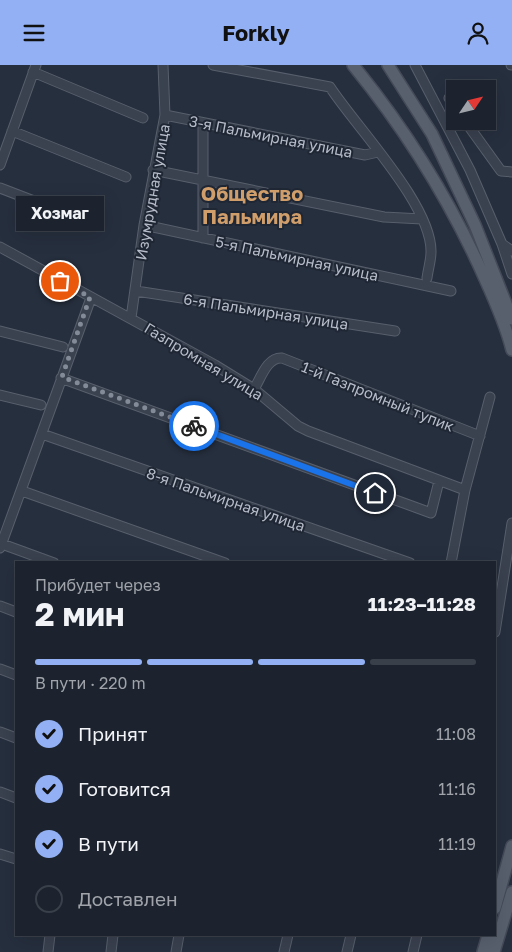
<!DOCTYPE html>
<html lang="ru">
<head>
<meta charset="utf-8">
<style>
	:root { --surface:#1c232e; --page:#292f3a; --text:#f1f3f6; --muted:#a0a4aa; --line:#3a404a; --accent:#92b0f3 }
	body { margin:0; font-family:"Golos Text",sans-serif; background:var(--page); color:var(--text); height:100vh; display:flex; flex-direction:column; font-size:19px; white-space:nowrap }
	* { box-sizing:border-box; margin:0 }
	p { font-size:16px; color:var(--muted) }
	.icon { flex:none; width:28px; height:28px; fill:none; stroke:currentColor; stroke-width:2; stroke-linecap:round; stroke-linejoin:round }
	.map { position:relative; flex:1; overflow:hidden }
	.panel { position:absolute; left:15px; top:496px; width:481px; height:375px; display:flex; flex-direction:column; background:var(--surface); border-radius:0px; box-shadow:0 5px 20px #0002,0 0 0 1px var(--line) }
	.panel>* { flex:none }
	.needle { width:32px; rotate:55deg }
	.fabs { position:absolute; left:446px; top:15px; display:grid; gap:10px }
	.fabs a { display:grid; place-items:center; width:50px; height:50px; border-radius:0px; background:var(--surface); box-shadow:0 5px 20px #0002,0 0 0 1px var(--line); font-size:25px }
	.pin { position:absolute; display:grid; place-items:center; width:42px; height:42px; color:#fff; margin:-21px; border:2px solid #fff; border-radius:50%; box-shadow:0 1px 5px #0007 }
	.courier { position:absolute; display:grid; place-items:center; width:50px; height:50px; margin:-25px; border:4px solid #1a73e8; border-radius:50%; background:#fff; color:#222; box-shadow:0 1px 6px #0007 }
	.bubble { position:absolute; height:35px; border-radius:0px; background:var(--surface); box-shadow:0 5px 20px #0002,0 0 0 1px var(--line); font-size:16px; font-weight:700; line-height:35px; text-align:center }
	.overview em { font-style:normal; font-weight:700 }
	.overview div { display:flex; flex-direction:column-reverse }
	.overview { display:flex; align-items:center; justify-content:space-between; height:85px; padding:0 20px }
	h1 { font-size:32px; font-weight:700; line-height:38px }
	.bar { display:grid; grid-template-columns:repeat(4,1fr); gap:8px 5px; align-content:center; height:60px; padding:0 20px }
	.bar i { height:6px; border-radius:4px; background:var(--line) }
	.bar .active { background:var(--accent) }
	.bar p { grid-column:span 4 }
	ol { padding:0 20px; list-style:none }
	li { display:flex; align-items:center; gap:15px; height:55px }
	li p { margin-inline-start:auto }
	li .icon { padding:5px; border-radius:50%; background:var(--accent); color:#111; stroke-width:4 }
	li:last-child { color:var(--muted) }
	li i { width:28px; height:28px; border:2px solid var(--line); border-radius:50% }
	header { display:flex; justify-content:space-between; align-items:center; height:65px; padding:0 20px; background:var(--accent); color:#111; font-size:22px; font-weight:700 }
	.map>svg:first-child { display:block }
	.lines { fill:none; stroke-linecap:round; stroke-linejoin:round }
	.minor-casing { stroke:#585f6c; stroke-width:11 }
	.major-casing { stroke:#444a58; stroke-width:14 }
	.minor { stroke:#3a414f; stroke-width:9 }
	.major { stroke:#58606e; stroke-width:11 }
	.done { stroke:#848b98; stroke-width:5; stroke-dasharray:0 9 }
	.route { stroke:#1a73e8; stroke-width:6 }
	.labels { text-anchor:middle; dominant-baseline:central; stroke-width:4; stroke-linejoin:round; paint-order:stroke }
	.street-label { font-size:15px; fill:#b7bcc9; stroke:#1f2634 }
	.district-label { font-size:20px; font-weight:bold; fill:#d09e6b; stroke:#1f2634 }
</style>
</head>
<body>
<header><svg class="icon" aria-label="menu" viewBox="0 0 24 24"><path d="M4 6h16M4 12h16M4 18h16"/></svg>Forkly<svg class="icon" aria-label="person" viewBox="0 0 24 24"><circle cx="12" cy="8" r="4"/><path d="M4 21q1-7 8-7t8 7"/></svg></header>
<div class="map">
<svg width="512" height="887" viewBox="0 0 512 887">
	<rect width="100%" height="100%" fill="#262f3e"/>
	<g class="lines">
		<defs>
			<path id="minor" d="M213 0 330 22C356 62 432 140 431 187 431 195 428 205 427 213
				M415 0 470 105 502 179 512 186
				M511 0H512
				M33 7 143 53
				M449 33 455 42
				M165 50 365 90 378 87
				M465 56 501 106 512 107
				M12 66 126 112
				M0 100 36 0
				M153 105 384 152 422 154
				M0 123 99 161
				M144 160 451 226
				M203 173V58
				M502 179 512 209
				M0 182 215 300 254 324 298 361 308 366 465 425
				M136 226 395 266
				M131 253 144 160 165 50 163 0
				M0 266 63 282
				M61 313 431 448 439 416
				M254 324C261 313 267 292 282 293L480 371
				M0 330 41 340
				M42 369 410 498
				M22 426 225 498
				M2 479 54 498
				M0 483 91 233
				M451 498 465 425 490 332
				M0 541 16 547
				M495 567 512 458
				M0 604 16 610
				M0 667 16 673
				M0 727 16 733
				M0 789 16 794
				M48 887 50 870
				M111 887 113 870
				M176 887 179 870
				M284 887 288 870
				M347 887 351 870
				M413 887 417 870"/>
			<path id="major" d="M353 0C406 65 451 137 485 214 495 236 506 261 512 285
				M388 0 432 69 475 160 512 254
				M495 843 512 781
				M483 887 488 870
				M494 887 512 827"/>
		</defs>
		<use href="#minor" class="minor-casing"/>
		<use href="#major" class="major-casing"/>
		<use href="#minor" class="minor"/>
		<use href="#major" class="major"/>
	</g>
	<g class="lines">
		<path class="done" d="M60 216 90 232 62 312 194 361"/>
		<path class="route" d="M194 361 375 428"/>
	</g>
	<g class="labels">
		<g class="street-label">
			<text transform="translate(271 71) rotate(11)">3-я Пальмирная улица</text>
			<text transform="translate(152 127) rotate(-80)">Изумрудная улица</text>
			<text transform="translate(297 193) rotate(12)">5-я Пальмирная улица</text>
			<text transform="translate(266 246) rotate(9)">6-я Пальмирная улица</text>
			<text transform="translate(204 296) rotate(31)">Газпромная улица</text>
			<text transform="translate(378 331) rotate(22)">1-й Газпромный тупик</text>
			<text transform="translate(226 434) rotate(19)">8-я Пальмирная улица</text>
		</g>
		<g class="district-label">
			<text x="252" y="128">Общество<tspan x="252" dy="23">Пальмира</tspan></text>
		</g>
	</g>
</svg>
<div class="fabs">
<a><svg class="needle" viewBox="-14 -14 28 28"><path d="M0-13l5 13h-10z" fill="#e53935"/><path d="M0 13l5-13h-10z" fill="#a0a4aa"/></svg></a>
</div>
<div class="pin" style="left:60px;top:216px;background:#ea580c"><svg class="icon" aria-label="bag" viewBox="0 0 24 24"><path d="M5 8h14l-1 12H6zM9 8a3 3 0 0 1 6 0"/></svg></div>
<div class="pin" style="left:375px;top:428px;background:#1f2937"><svg class="icon" aria-label="home" viewBox="0 0 24 24"><path d="M3 11l9-7 9 7M6 9v11h12V9"/></svg></div>
<div class="courier" style="left:194px;top:361px"><svg class="icon" aria-label="bike" viewBox="0 0 24 24"><circle cx="6" cy="16" r="4"/><circle cx="18" cy="16" r="4"/><path d="M6 16l4-8h5l3 8M10 8l3 8H6M13 5h3"/></svg></div>
<div class="bubble" style="left:16px;top:131px;width:88px">Хозмаг</div>
<section class="panel">
<div class="overview"><div><h1>2 мин</h1><p>Прибудет через</p></div><em>11:23–11:28</em></div>
<div class="bar"><i class="active"></i><i class="active"></i><i class="active"></i><i></i><p>В пути · 220 m</p></div>
<ol>
<li><svg class="icon" aria-label="check" viewBox="0 0 24 24"><path d="M5 12l5 5 9-10"/></svg>Принят<p>11:08</p></li>
<li><svg class="icon" aria-label="check" viewBox="0 0 24 24"><path d="M5 12l5 5 9-10"/></svg>Готовится<p>11:16</p></li>
<li><svg class="icon" aria-label="check" viewBox="0 0 24 24"><path d="M5 12l5 5 9-10"/></svg>В пути<p>11:19</p></li>
<li><i></i>Доставлен</li>
</ol>
</section>
</div>
</body>
</html>
